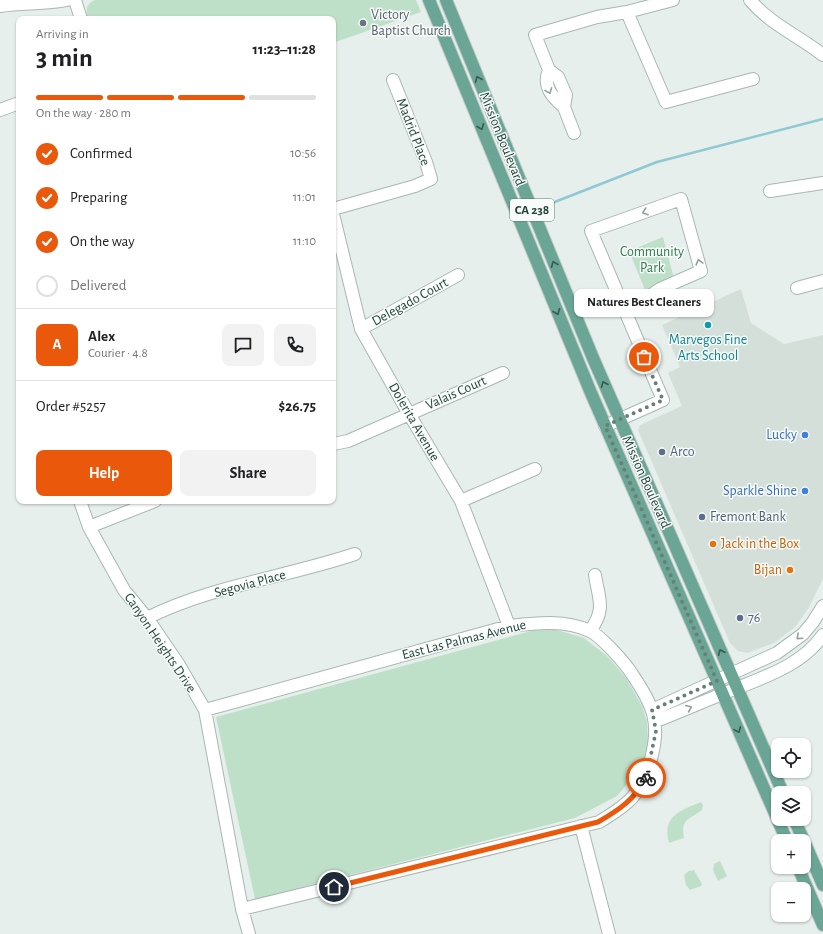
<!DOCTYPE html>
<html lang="en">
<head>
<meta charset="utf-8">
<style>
	:root { --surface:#fff; --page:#f2f2f2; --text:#202124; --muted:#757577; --line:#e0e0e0; --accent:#ea580c }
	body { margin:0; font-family:"Alegreya Sans",sans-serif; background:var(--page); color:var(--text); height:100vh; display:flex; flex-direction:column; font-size:15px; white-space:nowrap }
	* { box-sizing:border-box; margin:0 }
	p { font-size:13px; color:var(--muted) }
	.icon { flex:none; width:22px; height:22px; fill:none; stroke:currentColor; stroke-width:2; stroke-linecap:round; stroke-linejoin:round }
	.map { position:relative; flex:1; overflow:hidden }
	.side { position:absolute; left:16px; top:16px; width:320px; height:488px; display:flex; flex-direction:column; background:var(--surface); border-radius:8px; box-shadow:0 1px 3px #0004 }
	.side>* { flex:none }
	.buttons { position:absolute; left:771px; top:738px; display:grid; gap:8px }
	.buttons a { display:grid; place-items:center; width:40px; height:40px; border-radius:8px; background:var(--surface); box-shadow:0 1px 3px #0004; font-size:20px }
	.pin { position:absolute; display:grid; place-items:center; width:34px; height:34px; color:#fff; margin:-17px; border:2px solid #fff; border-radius:50%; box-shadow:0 1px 4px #0007 }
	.courier { position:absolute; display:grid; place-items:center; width:40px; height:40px; margin:-20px; border:3px solid #ea580c; border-radius:50%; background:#fff; color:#222; box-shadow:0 1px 5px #0007 }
	.bubble { position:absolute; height:28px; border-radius:8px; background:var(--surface); box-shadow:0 1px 3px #0004; font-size:13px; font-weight:600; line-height:28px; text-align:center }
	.head em { font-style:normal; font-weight:600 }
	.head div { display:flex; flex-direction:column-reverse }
	.head { display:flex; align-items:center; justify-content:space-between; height:68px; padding:0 20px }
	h1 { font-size:26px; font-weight:600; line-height:30px }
	.bar { display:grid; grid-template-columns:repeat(4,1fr); gap:6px 4px; align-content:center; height:48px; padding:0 20px }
	.bar i { height:5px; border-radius:3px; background:var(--line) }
	.bar .active { background:var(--accent) }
	.bar p { grid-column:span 4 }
	.line { display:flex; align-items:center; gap:10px; padding:0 20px; border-top:1px solid var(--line) }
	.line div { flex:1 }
	.round { display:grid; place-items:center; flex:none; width:42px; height:42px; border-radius:8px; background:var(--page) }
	ol { padding:0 20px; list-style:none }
	li { display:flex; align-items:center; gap:12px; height:44px }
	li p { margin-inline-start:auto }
	li .icon { padding:4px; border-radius:50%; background:var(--accent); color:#fff; stroke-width:4 }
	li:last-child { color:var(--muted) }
	li i { width:22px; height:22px; border:2px solid var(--line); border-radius:50% }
	.primary-button { display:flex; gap:8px; margin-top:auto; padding:8px 20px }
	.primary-button a { flex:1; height:46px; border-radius:8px; background:var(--accent); color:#fff; font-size:16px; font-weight:600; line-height:46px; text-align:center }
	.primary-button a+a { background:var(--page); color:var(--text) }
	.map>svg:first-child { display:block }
	.built { fill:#d4dfda }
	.green { fill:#bfe0c8 }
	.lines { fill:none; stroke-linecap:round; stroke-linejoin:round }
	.stream { stroke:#8ec9d4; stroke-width:2.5 }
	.minor-casing { stroke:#a8b8b2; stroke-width:14 }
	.major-casing { stroke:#c2cac8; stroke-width:14 }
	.minor { stroke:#fff; stroke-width:12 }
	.major { stroke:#6aa596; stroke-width:12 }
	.oneway { stroke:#365b51 }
	.oneway2 { stroke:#92a09c }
	.done { stroke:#687f78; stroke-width:4; stroke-dasharray:0 7.2 }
	.route { stroke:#ea580c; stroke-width:5 }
	.worship-dot { fill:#6b7280; stroke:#f7fbf9; stroke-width:1.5 }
	.culture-dot { fill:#0f9aa8; stroke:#f7fbf9; stroke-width:1.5 }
	.shop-dot { fill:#3f7fe0; stroke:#f7fbf9; stroke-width:1.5 }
	.service-dot { fill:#5c6f8a; stroke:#f7fbf9; stroke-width:1.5 }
	.food-dot { fill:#e8710a; stroke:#f7fbf9; stroke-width:1.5 }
	.labels { text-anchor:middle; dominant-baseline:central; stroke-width:3; stroke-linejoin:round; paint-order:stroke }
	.shield { fill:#f7fbf9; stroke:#637a73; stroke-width:1 }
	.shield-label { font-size:13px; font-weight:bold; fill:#24423a }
	.worship-label { font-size:14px; fill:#5b616d; stroke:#f7fbf9; text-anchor:start }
	.street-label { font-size:14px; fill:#24423a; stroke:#f7fbf9 }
	.park-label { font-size:14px; fill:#2d7a4b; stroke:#f7fbf9 }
	.culture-label { font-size:14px; fill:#0d838f; stroke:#f7fbf9 }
	.shop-label { font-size:14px; fill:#366cbe; stroke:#f7fbf9; text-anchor:end }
	.service-label { font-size:14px; fill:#4e5e75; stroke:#f7fbf9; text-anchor:start }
	.food-label { font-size:14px; fill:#c56008; stroke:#f7fbf9; text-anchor:start }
</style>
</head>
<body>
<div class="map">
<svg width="823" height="934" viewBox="0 0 823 934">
	<rect width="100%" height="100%" fill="#e6efeb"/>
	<path class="built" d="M741 289 751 323 784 344 823 335V579L808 609 795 627 774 643 747 653 738 651 730 643 638 430 640 425 682 406 668 373 680 367 662 325Z"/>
	<path class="green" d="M95 0H416L421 12 333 43V19H88C86 11 85 4 95 0Z
		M663 237 675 282 648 297 629 251Z
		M535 630H557L584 638 607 656 626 678 642 706 647 722 648 742 644 764 617 796 575 818 255 899 216 717Z
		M701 802 703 805 702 810C691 819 680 818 684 838L669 843C662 816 679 811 701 802Z
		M720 861 727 876 718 881 713 870 714 864Z
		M694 870 702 884 701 886 690 890 686 885 684 875 689 871Z"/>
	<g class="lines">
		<path class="stream" d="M547 205 657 162 823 119"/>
		<defs>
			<path id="minor" d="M75 0 81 19
				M750 0C770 24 799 36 823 55
				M0 6C22 2 44 5 67 0
				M627 12 666 102 753 79
				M549 70C542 86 552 97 564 107
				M0 110 19 103
				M574 133 564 107 566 95 558 77 549 70 535 35 597 17 627 12 673 0
				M770 191 823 183
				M333 209 415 186 431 179 426 162 393 80
				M333 214 361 329 409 414 461 501 509 626
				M797 288 823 281
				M361 329 458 275
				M605 426 663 400 591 231 681 199 701 271 660 289 626 313
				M333 444 348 441 503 373
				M80 501 89 527 124 590 147 618 179 665 205 710 242 909 249 934
				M461 501 535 469
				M89 527 155 501
				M147 618C211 586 286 577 355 554
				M590 631C606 609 599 600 595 575
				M205 710 509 626C535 623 565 619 590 631 602 637 625 663 632 674 653 705 661 722 651 759 641 795 629 804 599 822L242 909
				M652 710 777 653 803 634 813 622 823 606
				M656 721C682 711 709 699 735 689 767 676 803 664 823 635
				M581 826 609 934"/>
			<path id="major" d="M429 0 591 393 787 841
				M446 0 593 358 783 793
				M794 819 804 841
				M804 841 823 885
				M798 867 823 925"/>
		</defs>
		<use href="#minor" class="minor-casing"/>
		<use href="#major" class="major-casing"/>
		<use href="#minor" class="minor"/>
		<use href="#major" class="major"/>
	</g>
	<defs><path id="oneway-chevron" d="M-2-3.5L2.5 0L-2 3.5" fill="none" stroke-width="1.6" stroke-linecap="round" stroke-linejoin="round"/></defs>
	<g class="oneway">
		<use href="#oneway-chevron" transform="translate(478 79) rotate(-112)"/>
		<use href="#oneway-chevron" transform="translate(481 127) rotate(68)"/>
		<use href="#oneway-chevron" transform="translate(554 264) rotate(-112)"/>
		<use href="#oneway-chevron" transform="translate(557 312) rotate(68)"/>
		<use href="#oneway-chevron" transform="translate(604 384) rotate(-113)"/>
		<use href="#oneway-chevron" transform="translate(721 652) rotate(-113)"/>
		<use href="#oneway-chevron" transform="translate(738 730) rotate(66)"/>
	</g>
	<g class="oneway2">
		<use href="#oneway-chevron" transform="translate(549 91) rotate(69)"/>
		<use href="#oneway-chevron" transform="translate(645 212) rotate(161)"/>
		<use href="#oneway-chevron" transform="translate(699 262) rotate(-105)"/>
		<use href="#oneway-chevron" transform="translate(799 637) rotate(138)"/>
		<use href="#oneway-chevron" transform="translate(689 708) rotate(-23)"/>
	</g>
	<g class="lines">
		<path class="done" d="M644 357 663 400 605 426 717 681 652 710 656 731 646 778"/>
		<path class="route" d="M334 887 598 822C619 810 635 799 646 778"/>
	</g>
	<circle class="worship-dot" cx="363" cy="23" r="4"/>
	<circle class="culture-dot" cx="708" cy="325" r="4"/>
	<g class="shop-dot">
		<circle cx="805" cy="435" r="4"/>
		<circle cx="805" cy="491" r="4"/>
	</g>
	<g class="service-dot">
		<circle cx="662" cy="452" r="4"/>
		<circle cx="702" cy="517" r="4"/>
		<circle cx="740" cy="618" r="4"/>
	</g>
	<g class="food-dot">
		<circle cx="713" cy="544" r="4"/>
		<circle cx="790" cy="570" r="4"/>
	</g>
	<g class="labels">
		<rect class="shield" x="510" y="199" width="44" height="22" rx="3"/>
		<g class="shield-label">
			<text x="532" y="210">CA 238</text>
		</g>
		<g class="worship-label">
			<text x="371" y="15">Victory<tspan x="371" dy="16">Baptist Church</tspan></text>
		</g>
		<g class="street-label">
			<text transform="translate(413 132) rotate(69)">Madrid Place</text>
			<text transform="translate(502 139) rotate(68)">Mission Boulevard</text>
			<text transform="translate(410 302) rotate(-29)">Delegado Court</text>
			<text transform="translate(456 393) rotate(-24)">Valais Court</text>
			<text transform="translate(414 422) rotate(60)">Dolerita Avenue</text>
			<text transform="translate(646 482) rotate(66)">Mission Boulevard</text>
			<text transform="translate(250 584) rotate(-15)">Segovia Place</text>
			<text transform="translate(464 640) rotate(-14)">East Las Palmas Avenue</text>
			<text transform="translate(160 643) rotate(56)">Canyon Heights Drive</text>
		</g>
		<g class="park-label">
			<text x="652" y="252">Community<tspan x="652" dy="16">Park</tspan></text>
		</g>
		<g class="culture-label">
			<text x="708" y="340">Marvegos Fine<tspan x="708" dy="16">Arts School</tspan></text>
		</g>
		<g class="shop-label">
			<text x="797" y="435">Lucky</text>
			<text x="797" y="491">Sparkle Shine</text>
		</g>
		<g class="service-label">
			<text x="670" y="452">Arco</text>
			<text x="710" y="517">Fremont Bank</text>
			<text x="748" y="618">76</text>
		</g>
		<g class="food-label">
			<text x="721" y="544">Jack in the Box</text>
			<text x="782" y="570" text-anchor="end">Bijan</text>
		</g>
	</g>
</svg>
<div class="buttons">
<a><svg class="icon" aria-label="locate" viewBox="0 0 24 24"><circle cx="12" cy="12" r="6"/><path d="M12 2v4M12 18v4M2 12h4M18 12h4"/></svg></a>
<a><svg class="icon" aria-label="layers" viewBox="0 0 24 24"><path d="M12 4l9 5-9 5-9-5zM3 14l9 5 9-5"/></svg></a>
<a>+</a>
<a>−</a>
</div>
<div class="pin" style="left:644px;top:357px;background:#ea580c"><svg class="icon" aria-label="bag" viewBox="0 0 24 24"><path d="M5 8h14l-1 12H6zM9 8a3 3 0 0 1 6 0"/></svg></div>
<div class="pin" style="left:334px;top:887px;background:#1f2937"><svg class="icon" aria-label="home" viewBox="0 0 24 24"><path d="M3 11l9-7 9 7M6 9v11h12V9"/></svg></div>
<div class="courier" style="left:646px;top:778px"><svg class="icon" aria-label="bike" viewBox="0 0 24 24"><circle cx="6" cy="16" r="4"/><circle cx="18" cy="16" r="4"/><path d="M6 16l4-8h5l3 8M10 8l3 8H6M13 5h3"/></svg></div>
<div class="bubble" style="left:574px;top:289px;width:140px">Natures Best Cleaners</div>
<section class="side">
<div class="head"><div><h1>3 min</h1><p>Arriving in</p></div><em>11:23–11:28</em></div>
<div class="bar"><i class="active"></i><i class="active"></i><i class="active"></i><i></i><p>On the way · 280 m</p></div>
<ol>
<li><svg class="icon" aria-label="check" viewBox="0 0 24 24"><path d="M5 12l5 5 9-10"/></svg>Confirmed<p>10:56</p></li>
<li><svg class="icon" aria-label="check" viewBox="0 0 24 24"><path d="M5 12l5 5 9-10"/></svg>Preparing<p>11:01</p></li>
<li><svg class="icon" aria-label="check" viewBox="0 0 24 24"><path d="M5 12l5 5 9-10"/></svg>On the way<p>11:10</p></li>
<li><i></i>Delivered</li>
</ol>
<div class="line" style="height:72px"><b class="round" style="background:var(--accent);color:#fff">A</b><div><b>Alex</b><p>Courier · 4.8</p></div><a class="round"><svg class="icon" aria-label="chat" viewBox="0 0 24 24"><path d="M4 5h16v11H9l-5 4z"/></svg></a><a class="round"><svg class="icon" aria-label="phone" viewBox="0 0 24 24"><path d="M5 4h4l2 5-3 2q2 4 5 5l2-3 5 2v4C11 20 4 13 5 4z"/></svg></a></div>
<div class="line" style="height:52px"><div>Order #5257</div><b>$26.75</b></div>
<div class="primary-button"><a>Help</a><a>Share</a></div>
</section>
</div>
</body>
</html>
